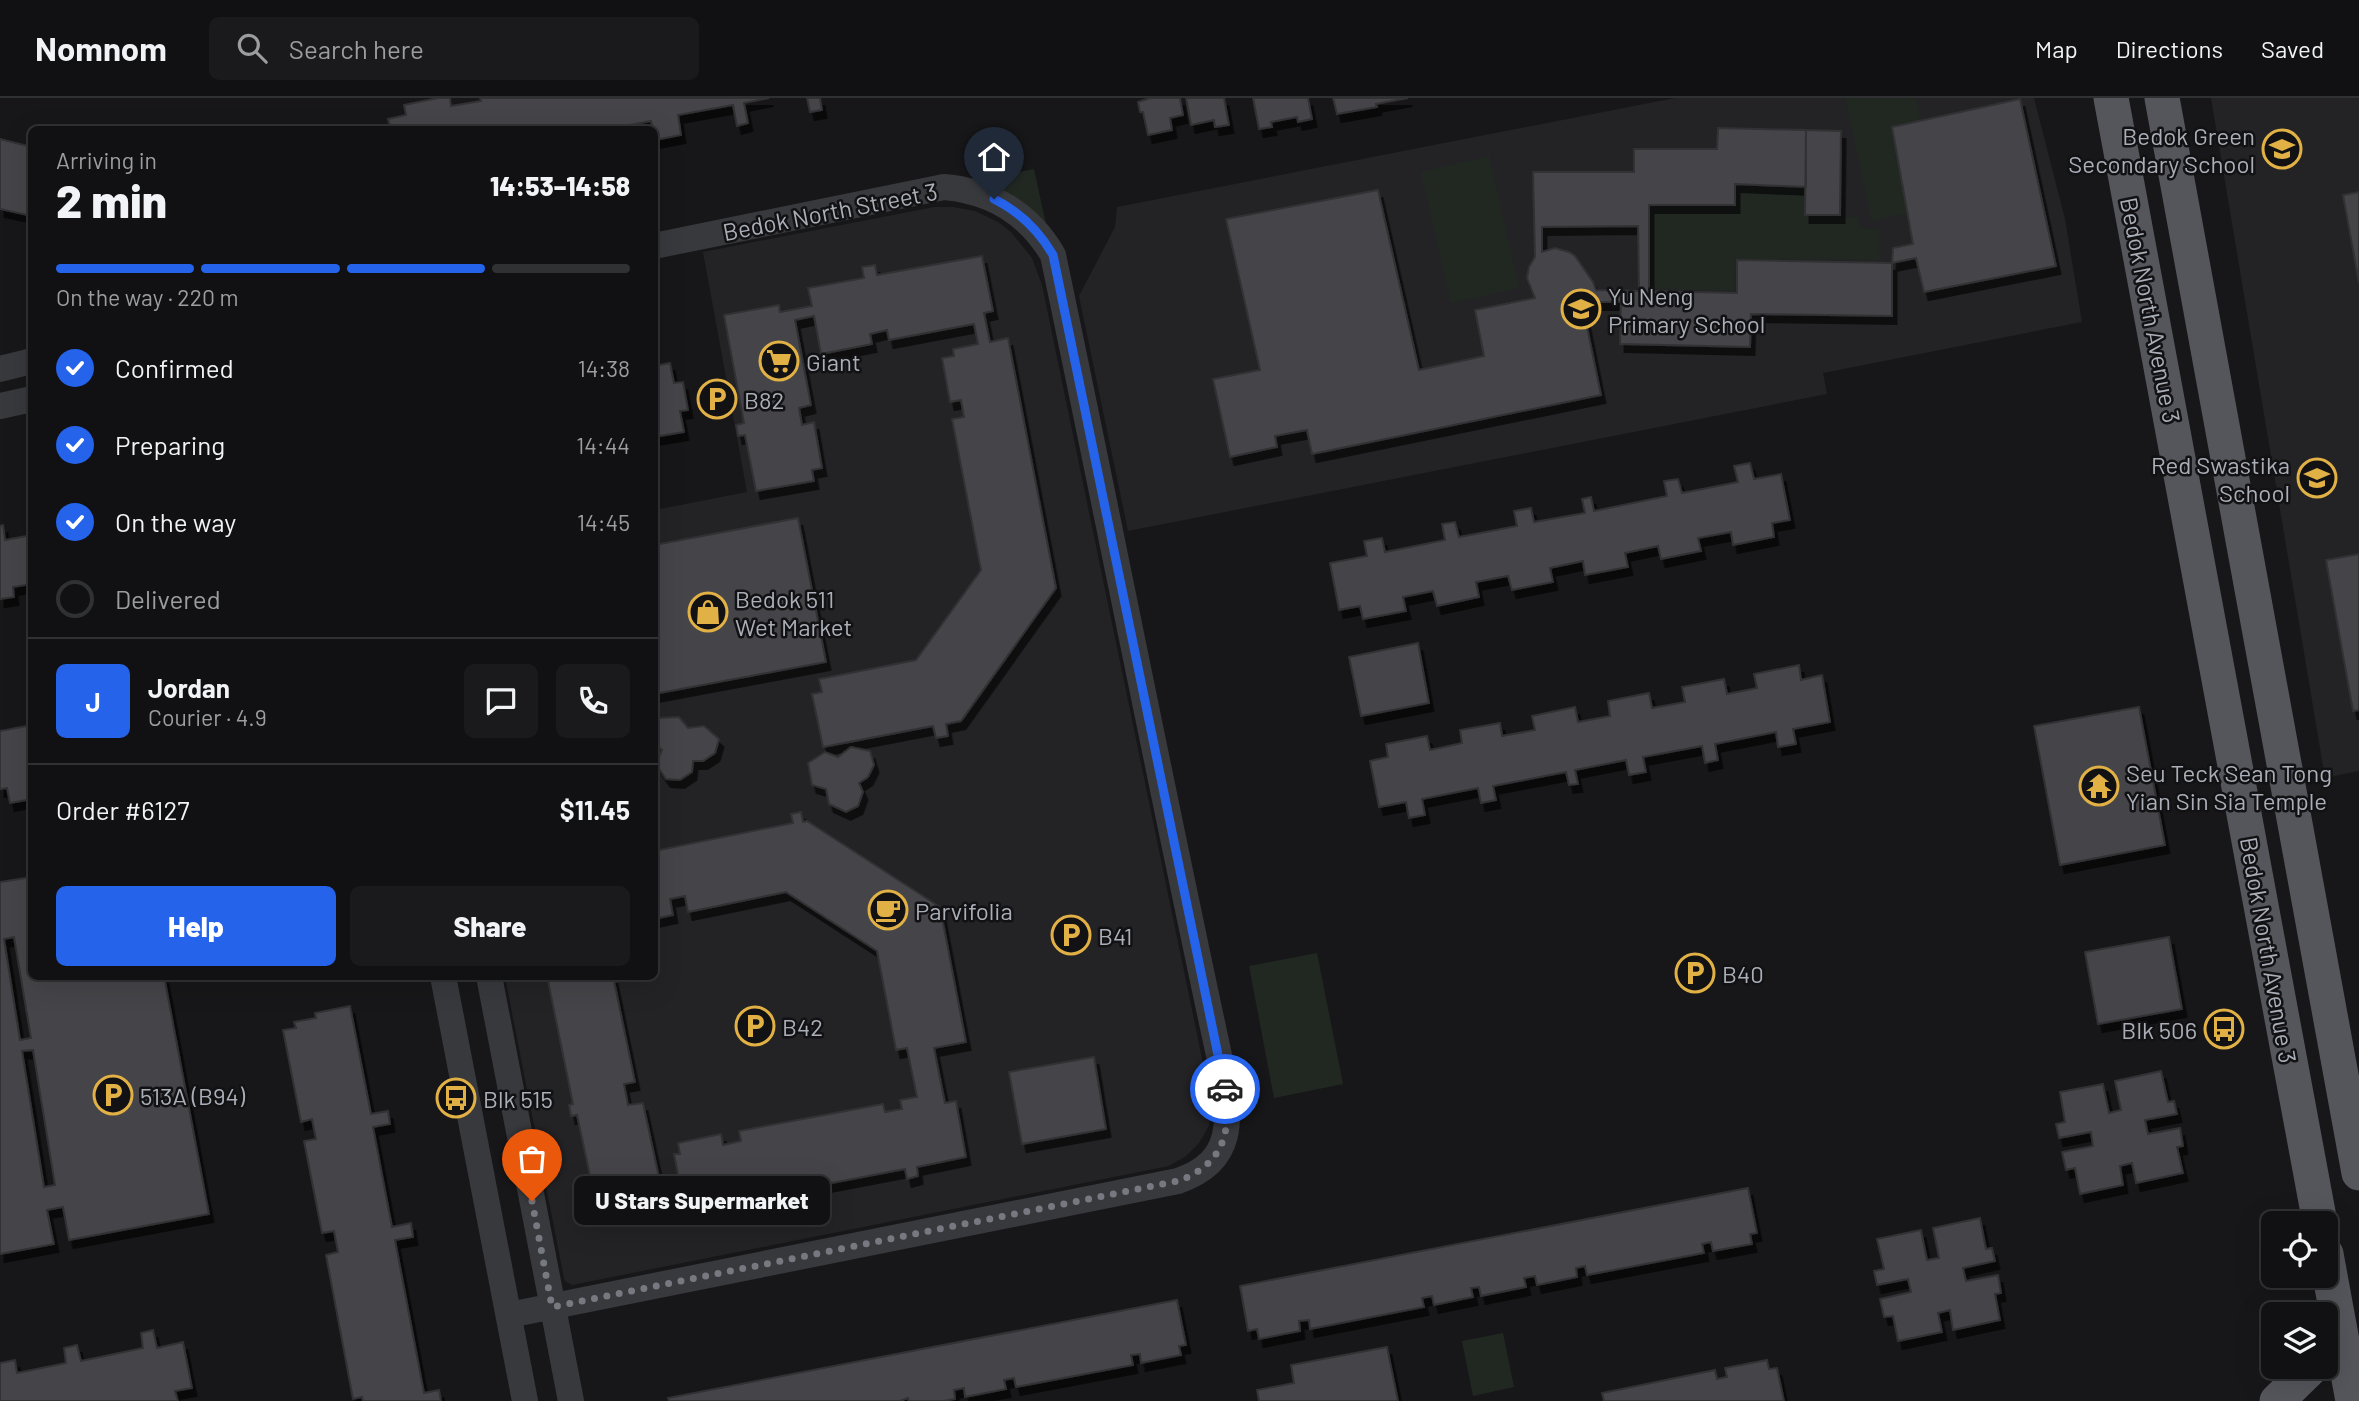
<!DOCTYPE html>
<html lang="en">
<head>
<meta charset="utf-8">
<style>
	:root { --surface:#111113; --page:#1a1a1c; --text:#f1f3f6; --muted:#9c9da0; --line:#303133; --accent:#2563eb }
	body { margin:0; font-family:Barlow,sans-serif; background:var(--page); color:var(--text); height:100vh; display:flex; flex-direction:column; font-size:26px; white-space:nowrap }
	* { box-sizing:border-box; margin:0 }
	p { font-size:23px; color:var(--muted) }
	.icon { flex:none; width:38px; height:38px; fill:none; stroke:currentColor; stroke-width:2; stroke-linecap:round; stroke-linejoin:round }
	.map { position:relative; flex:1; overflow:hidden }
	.panel { position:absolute; left:28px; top:28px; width:630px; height:854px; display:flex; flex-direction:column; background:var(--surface); border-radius:10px; box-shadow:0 7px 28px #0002,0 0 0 2px var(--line) }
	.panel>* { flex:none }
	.tools { position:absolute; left:2261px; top:1113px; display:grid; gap:14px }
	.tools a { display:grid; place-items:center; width:77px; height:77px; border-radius:10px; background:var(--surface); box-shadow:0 7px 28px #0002,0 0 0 2px var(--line); font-size:35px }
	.pin { position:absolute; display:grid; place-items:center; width:60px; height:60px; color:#fff; margin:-72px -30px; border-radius:50% 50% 50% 0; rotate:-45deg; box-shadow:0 0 7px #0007 }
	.pin .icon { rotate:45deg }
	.courier { position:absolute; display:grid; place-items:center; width:70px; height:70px; margin:-35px; border:5px solid #2563eb; border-radius:50%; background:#fff; color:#222; box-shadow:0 2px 9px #0007 }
	.bubble { position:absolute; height:49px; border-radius:10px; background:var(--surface); box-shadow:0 7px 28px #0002,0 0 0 2px var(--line); font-size:23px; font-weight:800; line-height:49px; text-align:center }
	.head em { font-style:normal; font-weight:800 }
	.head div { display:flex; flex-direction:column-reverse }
	.head { display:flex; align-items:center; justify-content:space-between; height:119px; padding:0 28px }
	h1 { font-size:46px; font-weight:800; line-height:52px }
	.bar { display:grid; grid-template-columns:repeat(4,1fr); gap:10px 7px; align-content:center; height:84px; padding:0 28px }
	.bar i { height:9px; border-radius:5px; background:var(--line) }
	.bar .on { background:var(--accent) }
	.bar p { grid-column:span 4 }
	.line { display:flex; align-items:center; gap:18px; padding:0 28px; border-top:2px solid var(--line) }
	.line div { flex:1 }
	.round { display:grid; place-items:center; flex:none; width:74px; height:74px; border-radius:10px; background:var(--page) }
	ol { padding:0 28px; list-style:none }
	li { display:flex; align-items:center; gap:21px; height:77px }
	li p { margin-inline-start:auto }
	li .icon { padding:7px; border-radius:50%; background:var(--accent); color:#fff; stroke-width:4 }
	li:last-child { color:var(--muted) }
	li i { width:38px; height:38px; border:4px solid var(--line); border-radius:50% }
	.primary-button { display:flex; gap:14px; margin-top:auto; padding:14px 28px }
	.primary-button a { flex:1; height:80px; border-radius:10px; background:var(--accent); color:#fff; font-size:28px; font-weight:800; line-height:80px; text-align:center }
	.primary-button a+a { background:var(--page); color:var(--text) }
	header { display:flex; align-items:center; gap:42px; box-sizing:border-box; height:98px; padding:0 35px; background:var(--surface); border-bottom:2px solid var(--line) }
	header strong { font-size:33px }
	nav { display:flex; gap:38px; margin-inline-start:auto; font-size:24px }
	.search { width:490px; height:63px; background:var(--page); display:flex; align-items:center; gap:18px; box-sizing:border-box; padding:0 24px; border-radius:10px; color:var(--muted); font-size:26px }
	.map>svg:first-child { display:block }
	.built { fill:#232326 }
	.green { fill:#212822 }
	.building { fill:#444449; stroke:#313134; stroke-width:2; fill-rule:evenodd; filter:url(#shadow) }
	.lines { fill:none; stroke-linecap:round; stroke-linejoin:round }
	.minor { stroke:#38393d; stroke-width:26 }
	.major { stroke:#55565c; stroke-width:35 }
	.done { stroke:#777980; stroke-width:7; stroke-dasharray:0 12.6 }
	.route { stroke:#2563eb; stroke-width:9 }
	.labels { text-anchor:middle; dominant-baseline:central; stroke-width:5; stroke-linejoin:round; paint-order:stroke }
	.poi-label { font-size:24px; fill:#aaaeb7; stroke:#121214; text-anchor:start }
	.street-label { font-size:24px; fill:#aaaeb7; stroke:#121214 }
</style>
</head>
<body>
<header>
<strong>Nomnom</strong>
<div class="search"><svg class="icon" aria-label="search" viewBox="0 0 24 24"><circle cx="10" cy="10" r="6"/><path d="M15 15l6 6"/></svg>Search here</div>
<nav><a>Map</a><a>Directions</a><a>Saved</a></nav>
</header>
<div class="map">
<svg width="2359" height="1303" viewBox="0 0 2359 1303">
	<defs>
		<filter id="shadow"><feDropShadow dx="4.5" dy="8" stdDeviation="0" flood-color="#0009"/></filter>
	</defs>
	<rect width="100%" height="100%" fill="#171719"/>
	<path class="built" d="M1675 0H2034L2065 121 2082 224 1823 275 1827 296 1128 433 1079 198 1115 129 1117 109Z
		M2211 0H2359V673L2325 680Z
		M934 109H953L975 113 998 124 1011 134 1032 160 1042 187 1209 994 1211 1009 1209 1028 1199 1045 1186 1058 1169 1068 572 1187 565 1183 564 1180 505 879 654 878 655 412 747 394 703 154Z"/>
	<path class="green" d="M1845 0H1916L1940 108 1872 123Z
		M1489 58 1519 190 1451 205 1421 74Z
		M1034 71 1052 154 1042 140 948 88Z
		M1737 88 1804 90V118L1857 119 1860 131H1879L1880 162 1735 161 1734 193 1651 191V108H1736Z
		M1317 855 1343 986 1274 1000 1249 868Z
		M1503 1235 1514 1289 1473 1298 1462 1243Z"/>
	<path class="building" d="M438 0H450L451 8 481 3 480 0H769L744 5 748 25 737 28 733 7 678 17 681 37 655 42 654 32H653L651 23 605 32H391L388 21 406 17 404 7Z
		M807 0H820L822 12 810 14Z
		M1150 0H1180L1183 17 1170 20 1172 32 1148 37 1143 14H1140L1138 4Z
		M1186 0H1224L1229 27 1215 29 1214 22 1191 27Z
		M1253 0H1308L1312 21 1298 24 1297 19 1271 24 1272 29 1259 31Z
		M1333 0H1408L1376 6 1377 9 1337 16Z
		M2020 1 2056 168 1924 194 1916 160 1892 165 1893 150 1913 146 1892 29Z
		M1718 30 1806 32V89L1735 86V107H1649V193L1737 195V162L1892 165V218L1751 216 1750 249 1620 246 1621 204H1595L1585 219 1601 297 1312 356 1307 332 1275 338 1277 349 1230 359 1213 281 1260 272 1226 121 1378 92 1419 272 1484 258 1475 212 1535 200 1527 180 1529 169 1535 159 1533 74H1634V51H1717ZM1638 128 1639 193 1596 192 1593 184 1575 158 1569 154 1555 150 1542 154V129Z
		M1806 32 1841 33 1840 117H1805Z
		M0 41 32 49V118L0 111Z
		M2359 94V185L2343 97Z
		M982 158 993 213 984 215 990 244 1008 240 1056 490 961 623 946 626 948 638 936 640 933 628 823 649 812 596 822 594 819 581 916 562 981 472 952 321 964 319 961 302 950 304 942 260 954 258 953 251 978 246 974 226 889 242 887 232 870 236 872 246 821 256 814 218 795 222 811 307 799 310 802 327 814 324 822 370 812 372 814 383 756 393 745 337 738 338 736 327 744 325 724 217 779 207 780 214 812 208 808 190 864 180 862 169 875 167 877 177Z
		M670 265 674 285 683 284 688 312 680 313 684 334 654 339V268Z
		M1750 365 1754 381 1781 376 1790 422 1772 425 1774 439 1733 447 1731 434 1698 440 1701 453 1661 461 1658 448 1625 455 1628 469 1585 477 1583 463 1550 470 1553 484 1512 492 1508 478 1476 484 1479 499 1437 508 1433 493 1403 499 1406 513 1363 521 1360 508 1339 512 1330 465 1367 458 1364 443 1382 440 1385 454 1445 442 1442 426 1455 424 1459 439 1517 428 1514 413 1531 410 1534 424 1585 415 1582 401 1591 399 1594 413 1667 398 1664 383 1678 381 1682 395 1738 384 1734 368Z
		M798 420 826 564 654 596V447Z
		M3 427 5 442 32 437V486L13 489 14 499 0 501V428Z
		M2359 456V612L2353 613 2326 462Z
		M1418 545 1429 605 1361 618 1349 559Z
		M1799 567 1801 582 1822 577 1830 624 1793 631 1796 646 1778 649 1776 634 1715 646 1718 662 1705 665 1702 648 1643 659 1646 674 1629 677 1626 662 1575 672 1578 686 1569 687 1566 674 1493 688 1496 702 1481 705 1478 690 1422 701 1425 717 1409 720 1406 704 1379 709 1370 663 1388 659 1386 646 1427 638 1430 652 1462 645 1460 632 1500 625 1502 638 1535 632 1532 618 1575 609 1578 624 1610 618 1608 603 1649 595 1652 610 1685 604 1682 589 1724 581 1727 596 1757 590 1754 576Z
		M2139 609 2165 747 2060 767 2034 628Z
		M679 619 688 630 704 628 719 641 715 655 703 663H693L692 674 680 682 666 681 656 666 662 652 654 644V634L659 620Z
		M32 627V701L10 705 7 690 0 691V633Z
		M851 649 870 653 874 667 868 679 859 685 863 694 858 708 846 714 829 706 826 691 812 687 808 665 825 654 838 659Z
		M801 714 803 724 807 723 940 809 966 944 934 950 945 1005 956 1003 966 1059 917 1069 918 1078 907 1081 905 1071 685 1113 674 1056H680L678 1045 721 1036 723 1047 741 1043 739 1033 883 1006 885 1014 902 1011 900 1002 917 999 907 950 896 952 877 853 786 794 688 814 685 798 670 801 673 817 654 821V753L793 725 791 716Z
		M32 779V878H164L209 1116 69 1142 63 1109 47 1112 54 1146 0 1156V784ZM14 839 31 940 20 942 4 841ZM33 952 55 1087 44 1089 22 953Z
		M2169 839 2182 911 2098 926 2085 854Z
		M547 878H613L635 984 624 986 628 1007 643 1005 663 1098 651 1100 653 1109 599 1120 577 1017 571 1018 569 1007 573 1006Z
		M350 908 371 1016 388 1013 390 1026 373 1029 392 1129 411 1125 413 1139 395 1142 424 1295 439 1292 441 1303H363L362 1299 353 1301 326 1157 338 1154 334 1133 322 1135 304 1043 316 1041 312 1021 301 1024 283 932 296 930 294 924 316 920 315 915Z
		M1094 959 1106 1031 1022 1046 1009 974Z
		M2161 973 2168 1004 2174 1003 2177 1016 2145 1022 2148 1036 2180 1030 2183 1048 2177 1049 2183 1075 2136 1085 2132 1065 2120 1068 2123 1087 2080 1096 2075 1070 2066 1072 2062 1054 2093 1048 2091 1034 2059 1040 2056 1026 2065 1024 2060 994 2103 986 2109 1015 2121 1012 2115 983Z
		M1748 1090 1757 1135 1750 1136 1752 1146 1713 1153 1711 1144 1702 1146 1704 1155 1587 1177 1585 1168 1576 1170 1577 1179 1537 1187 1535 1178 1524 1180 1526 1189 1481 1198 1479 1189 1471 1190 1473 1199 1434 1207 1432 1198 1422 1200 1424 1209 1310 1231 1309 1222 1299 1223 1300 1233 1259 1241 1257 1231 1248 1233 1240 1188Z
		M1980 1120 1986 1151 1992 1150 1995 1163 1963 1170 1966 1183 1998 1177 2001 1195 1995 1196 2000 1222 1953 1232 1950 1212 1938 1215 1942 1234 1898 1243 1893 1218 1884 1219 1880 1201 1911 1194 1908 1181 1877 1187 1874 1173 1884 1171 1877 1141 1921 1132 1927 1162 1939 1160 1933 1130Z
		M1177 1202 1186 1247 1179 1248 1181 1257 1141 1265 1140 1256 1131 1257 1133 1267 1016 1289 1014 1280 1004 1282 1006 1291 965 1299 964 1290 954 1292 955 1301 944 1303H909L908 1300 900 1303H669L668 1300Z
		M153 1232 157 1250 183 1244 192 1290 175 1293 178 1303H0V1265L15 1262 17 1275 66 1265 64 1250 77 1247 81 1263 143 1250 141 1235Z
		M1387 1249 1398 1303H1259L1257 1292 1294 1285 1291 1267Z
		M1767 1262 1769 1271 1777 1270 1784 1303H1604L1602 1295 1715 1272 1717 1281 1727 1279 1725 1270Z"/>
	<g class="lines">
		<path class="minor" d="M0 271 32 263
			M0 308 32 301
			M443 878 525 1303
			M489 878 571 1303
			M509 1217 1178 1083C1236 1063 1230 1021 1222 971 1163 700 1110 428 1053 157 1029 116 991 93 944 89L654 148"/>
		<path class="major" d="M2111 0 2320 1125
			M2162 0 2359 1075
			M2326 1156 2353 1303
			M2277 1303 2312 1269"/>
	</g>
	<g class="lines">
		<path class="done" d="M532 1103 552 1209 1178 1083C1223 1067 1232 1034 1225 991"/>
		<path class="route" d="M994 101C1020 114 1039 133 1053 157L1225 991"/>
	</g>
	<defs>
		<symbol id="school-ring" viewBox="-11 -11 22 22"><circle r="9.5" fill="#121214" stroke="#e2b146" stroke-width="1.5"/><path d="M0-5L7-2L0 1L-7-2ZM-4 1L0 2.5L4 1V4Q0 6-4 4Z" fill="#e2b146"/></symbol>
		<symbol id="supermarket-ring" viewBox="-11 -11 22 22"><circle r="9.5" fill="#121214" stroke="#e2b146" stroke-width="1.5"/><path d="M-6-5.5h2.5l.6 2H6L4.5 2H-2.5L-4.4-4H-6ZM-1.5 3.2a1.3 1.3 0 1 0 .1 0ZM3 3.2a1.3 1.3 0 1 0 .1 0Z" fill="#e2b146"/></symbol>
		<symbol id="parking-ring" viewBox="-11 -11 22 22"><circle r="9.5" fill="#121214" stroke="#e2b146" stroke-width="1.5"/><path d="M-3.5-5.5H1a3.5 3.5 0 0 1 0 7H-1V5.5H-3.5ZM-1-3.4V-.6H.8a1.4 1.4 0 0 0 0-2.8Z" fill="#e2b146"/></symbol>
		<symbol id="shop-ring" viewBox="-11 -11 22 22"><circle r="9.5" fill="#121214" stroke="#e2b146" stroke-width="1.5"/><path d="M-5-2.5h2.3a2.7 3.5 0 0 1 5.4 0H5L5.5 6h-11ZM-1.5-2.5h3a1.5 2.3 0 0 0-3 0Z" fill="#e2b146"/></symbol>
		<symbol id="temple-ring" viewBox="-11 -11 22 22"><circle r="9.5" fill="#121214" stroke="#e2b146" stroke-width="1.5"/><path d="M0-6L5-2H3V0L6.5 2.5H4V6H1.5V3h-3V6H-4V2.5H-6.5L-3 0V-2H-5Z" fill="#e2b146"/></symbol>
		<symbol id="cafe-ring" viewBox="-11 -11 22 22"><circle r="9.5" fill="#121214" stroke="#e2b146" stroke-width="1.5"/><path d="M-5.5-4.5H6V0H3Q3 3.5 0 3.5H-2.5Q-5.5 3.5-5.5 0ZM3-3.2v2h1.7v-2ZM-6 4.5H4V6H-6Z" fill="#e2b146"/></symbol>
		<symbol id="bus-ring" viewBox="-11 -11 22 22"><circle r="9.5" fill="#121214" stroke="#e2b146" stroke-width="1.5"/><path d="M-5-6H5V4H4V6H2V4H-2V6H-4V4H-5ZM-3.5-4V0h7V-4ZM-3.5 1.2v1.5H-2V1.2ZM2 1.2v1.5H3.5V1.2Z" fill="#e2b146"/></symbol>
	</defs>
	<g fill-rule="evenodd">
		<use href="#school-ring" x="2260" y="29" width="44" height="44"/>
		<use href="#school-ring" x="1559" y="189" width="44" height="44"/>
		<use href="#supermarket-ring" x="757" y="241" width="44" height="44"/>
		<use href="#parking-ring" x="695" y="279" width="44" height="44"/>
		<use href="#school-ring" x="2295" y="358" width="44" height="44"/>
		<use href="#shop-ring" x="686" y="492" width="44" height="44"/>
		<use href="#temple-ring" x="2077" y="666" width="44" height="44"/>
		<use href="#cafe-ring" x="866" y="790" width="44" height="44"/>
		<use href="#parking-ring" x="1049" y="815" width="44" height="44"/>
		<use href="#parking-ring" x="1673" y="853" width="44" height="44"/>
		<use href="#parking-ring" x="733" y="906" width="44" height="44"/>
		<use href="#bus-ring" x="2202" y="909" width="44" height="44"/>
		<use href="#parking-ring" x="91" y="975" width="44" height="44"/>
		<use href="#bus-ring" x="434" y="978" width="44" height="44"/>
	</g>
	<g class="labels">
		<g class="poi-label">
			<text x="2255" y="37" text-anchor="end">Bedok Green<tspan x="2255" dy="28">Secondary School</tspan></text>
			<text x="1608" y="197">Yu Neng<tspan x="1608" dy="28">Primary School</tspan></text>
			<text x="806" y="263">Giant</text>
			<text x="744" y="301">B82</text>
			<text x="2290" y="366" text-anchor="end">Red Swastika<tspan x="2290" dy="28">School</tspan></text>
			<text x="735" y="500">Bedok 511<tspan x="735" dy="28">Wet Market</tspan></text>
			<text x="2126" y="674">Seu Teck Sean Tong<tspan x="2126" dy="28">Yian Sin Sia Temple</tspan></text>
			<text x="915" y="812">Parvifolia</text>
			<text x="1098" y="837">B41</text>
			<text x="1722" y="875">B40</text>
			<text x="782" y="928">B42</text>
			<text x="2197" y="931" text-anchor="end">Blk 506</text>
			<text x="140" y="997">513A (B94)</text>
			<text x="483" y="1000">Blk 515</text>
		</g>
		<g class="street-label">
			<text transform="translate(830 113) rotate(-11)">Bedok North Street 3</text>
			<text transform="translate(2151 212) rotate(79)">Bedok North Avenue 3</text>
			<text transform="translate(2269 852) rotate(80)">Bedok North Avenue 3</text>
		</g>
	</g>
</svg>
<div class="tools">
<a><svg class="icon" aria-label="locate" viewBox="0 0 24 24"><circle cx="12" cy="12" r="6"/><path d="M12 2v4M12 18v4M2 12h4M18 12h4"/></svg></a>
<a><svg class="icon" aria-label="layers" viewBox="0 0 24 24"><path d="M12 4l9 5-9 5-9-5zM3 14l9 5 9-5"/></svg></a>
</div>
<div class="pin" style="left:532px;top:1103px;background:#ea580c"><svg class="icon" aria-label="bag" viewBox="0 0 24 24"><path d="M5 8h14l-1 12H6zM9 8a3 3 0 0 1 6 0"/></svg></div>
<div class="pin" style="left:994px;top:101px;background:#1f2937"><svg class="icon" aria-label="home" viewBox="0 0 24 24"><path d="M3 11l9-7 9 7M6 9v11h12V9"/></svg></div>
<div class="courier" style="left:1225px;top:991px"><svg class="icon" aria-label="car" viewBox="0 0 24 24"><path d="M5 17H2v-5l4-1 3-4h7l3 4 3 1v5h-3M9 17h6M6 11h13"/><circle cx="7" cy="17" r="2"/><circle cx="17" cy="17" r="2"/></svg></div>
<div class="bubble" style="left:574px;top:1078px;width:256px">U Stars Supermarket</div>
<section class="panel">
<div class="head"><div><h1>2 min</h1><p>Arriving in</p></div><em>14:53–14:58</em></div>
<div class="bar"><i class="on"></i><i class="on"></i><i class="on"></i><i></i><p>On the way · 220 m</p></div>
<ol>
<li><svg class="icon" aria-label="check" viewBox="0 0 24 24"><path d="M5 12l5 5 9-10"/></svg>Confirmed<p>14:38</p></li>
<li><svg class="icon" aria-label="check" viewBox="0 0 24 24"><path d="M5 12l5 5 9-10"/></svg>Preparing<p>14:44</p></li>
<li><svg class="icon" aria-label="check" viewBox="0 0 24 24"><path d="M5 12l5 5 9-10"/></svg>On the way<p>14:45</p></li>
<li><i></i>Delivered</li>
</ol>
<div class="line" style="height:126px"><b class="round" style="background:var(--accent);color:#fff">J</b><div><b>Jordan</b><p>Courier · 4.9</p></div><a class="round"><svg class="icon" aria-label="chat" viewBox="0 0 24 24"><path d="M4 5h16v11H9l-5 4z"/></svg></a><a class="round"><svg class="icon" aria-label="phone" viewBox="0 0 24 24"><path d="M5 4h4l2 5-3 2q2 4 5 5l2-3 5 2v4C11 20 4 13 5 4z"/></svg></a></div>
<div class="line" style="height:91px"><div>Order #6127</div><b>$11.45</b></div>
<div class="primary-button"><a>Help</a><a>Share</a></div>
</section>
</div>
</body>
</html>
